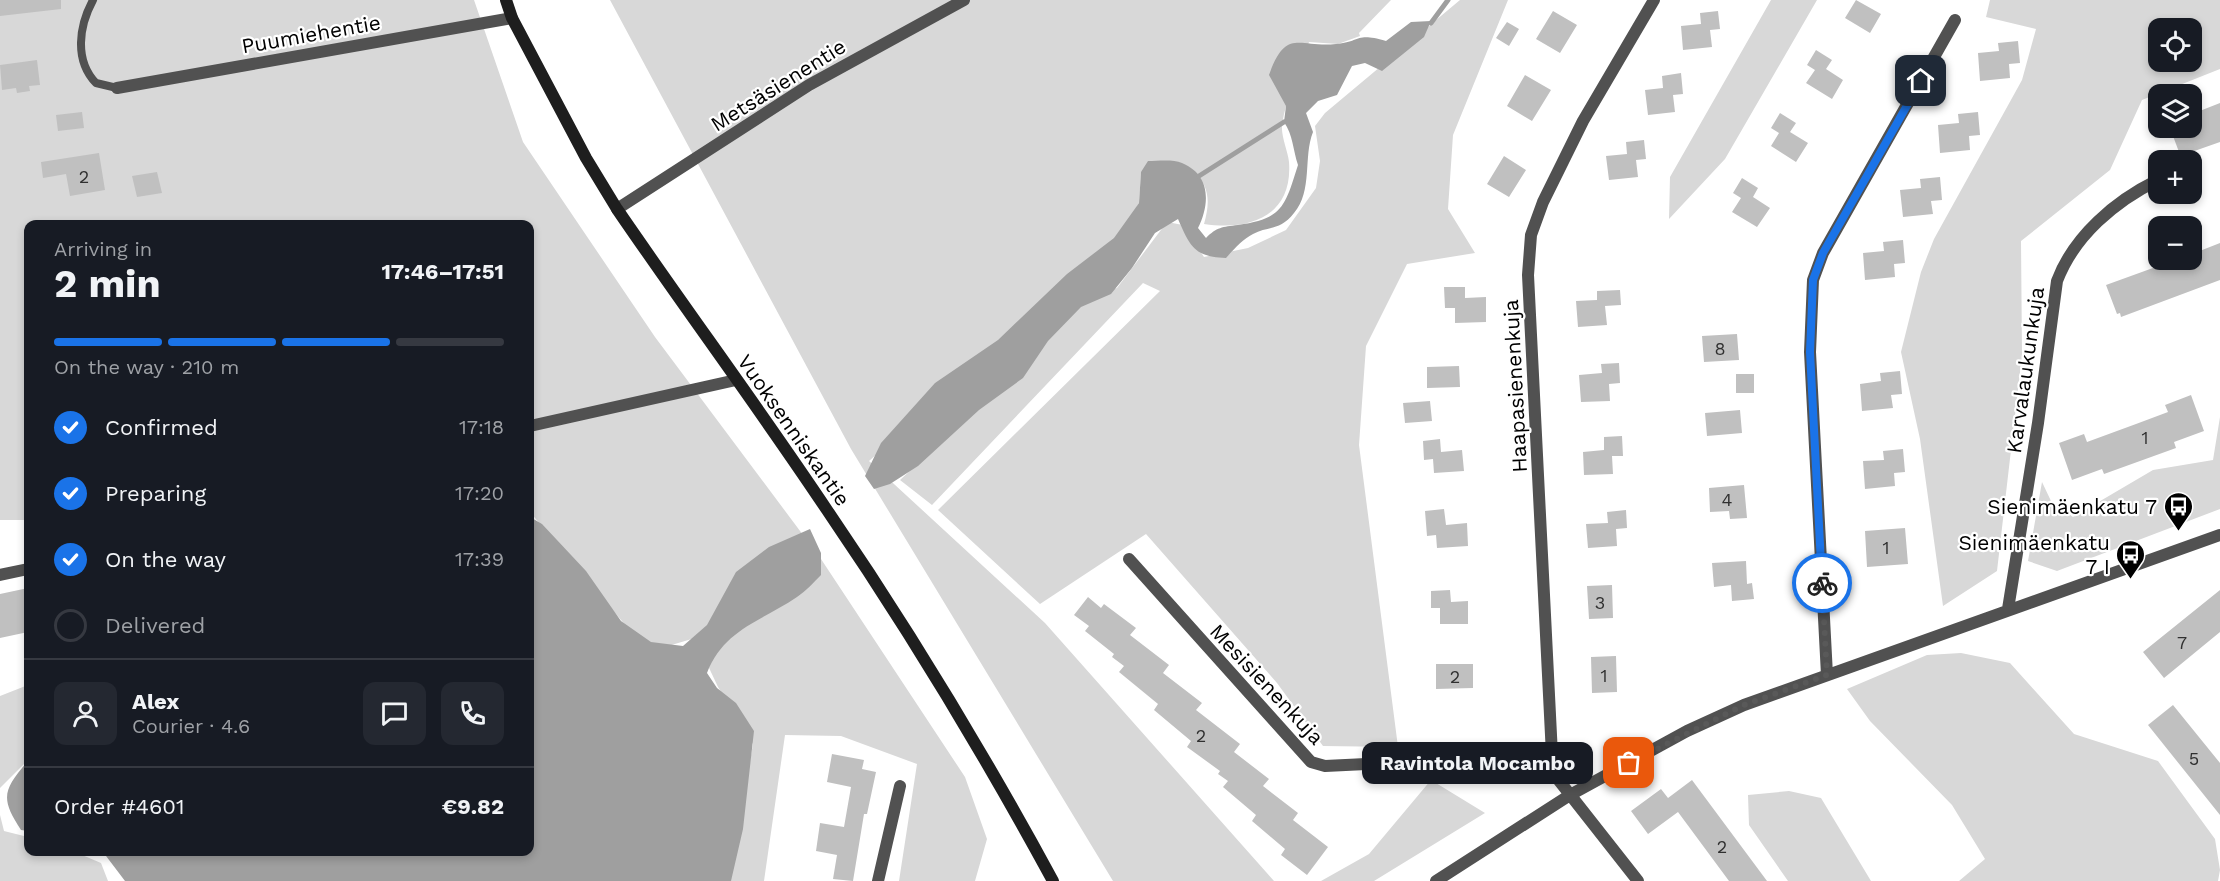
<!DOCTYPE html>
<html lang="en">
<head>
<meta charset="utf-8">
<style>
	:root { --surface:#171b24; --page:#242831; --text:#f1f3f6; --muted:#9ea1a6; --line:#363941; --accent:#1a73e8 }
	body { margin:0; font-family:"Work Sans",sans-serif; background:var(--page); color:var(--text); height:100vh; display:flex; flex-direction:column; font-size:22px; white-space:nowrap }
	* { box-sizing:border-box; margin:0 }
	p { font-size:20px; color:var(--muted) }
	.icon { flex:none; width:33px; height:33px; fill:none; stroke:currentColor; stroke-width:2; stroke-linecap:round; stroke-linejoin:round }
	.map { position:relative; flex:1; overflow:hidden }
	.sheet { position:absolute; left:24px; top:220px; width:510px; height:636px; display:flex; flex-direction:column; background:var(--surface); border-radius:12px; box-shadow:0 3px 9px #0003 }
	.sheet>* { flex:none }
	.tools { position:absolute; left:2148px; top:18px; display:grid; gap:12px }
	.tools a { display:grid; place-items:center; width:54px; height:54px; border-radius:12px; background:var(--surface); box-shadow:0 3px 9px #0003; font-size:30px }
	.pin { position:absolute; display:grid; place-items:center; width:51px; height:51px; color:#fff; margin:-26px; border-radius:12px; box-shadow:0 3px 9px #0006 }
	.courier { position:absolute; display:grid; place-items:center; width:60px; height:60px; margin:-30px; border:4px solid #1a73e8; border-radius:50%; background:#fff; color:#222; box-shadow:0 2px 8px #0007 }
	.bubble { position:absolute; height:42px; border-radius:12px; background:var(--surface); box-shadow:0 3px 9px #0003; font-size:20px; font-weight:700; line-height:42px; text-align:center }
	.overview em { font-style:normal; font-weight:700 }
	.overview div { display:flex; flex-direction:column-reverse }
	.overview { display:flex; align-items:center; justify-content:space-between; height:102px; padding:0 30px }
	h1 { font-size:39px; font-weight:700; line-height:45px }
	.bar { display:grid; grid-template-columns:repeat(4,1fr); gap:9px 6px; align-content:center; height:72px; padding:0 30px }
	.bar i { height:8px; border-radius:4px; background:var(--line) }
	.bar .on { background:var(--accent) }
	.bar p { grid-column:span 4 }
	.line { display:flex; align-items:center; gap:15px; padding:0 30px; border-top:2px solid var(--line) }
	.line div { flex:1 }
	.round { display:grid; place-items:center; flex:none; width:63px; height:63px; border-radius:12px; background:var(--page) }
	ol { padding:0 30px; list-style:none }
	li { display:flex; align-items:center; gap:18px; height:66px }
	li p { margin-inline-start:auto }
	li .icon { padding:6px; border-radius:50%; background:var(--accent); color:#fff; stroke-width:4 }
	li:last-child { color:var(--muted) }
	li i { width:33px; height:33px; border:3px solid var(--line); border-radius:50% }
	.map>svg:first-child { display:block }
	.green { fill:#d8d8d8; fill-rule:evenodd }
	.water { fill:#9f9f9f }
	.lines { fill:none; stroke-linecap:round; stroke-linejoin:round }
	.stream { stroke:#9f9f9f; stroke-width:5 }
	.building { fill:#c0c0c0 }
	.lane { stroke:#515151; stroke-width:8 }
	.street { stroke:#515151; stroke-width:12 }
	.secondary { stroke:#1e1e1e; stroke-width:12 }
	.done { stroke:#595959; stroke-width:6; stroke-dasharray:0 10.8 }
	.route { stroke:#1a73e8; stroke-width:8 }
	.labels { text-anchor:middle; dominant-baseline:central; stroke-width:4.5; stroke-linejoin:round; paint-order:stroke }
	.number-label { font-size:18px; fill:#303030 }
	.street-label { font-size:21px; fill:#000; stroke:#fff }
	.poi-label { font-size:21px; fill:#000; stroke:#fff; text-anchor:end }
</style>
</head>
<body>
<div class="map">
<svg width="2220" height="881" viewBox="0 0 2220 881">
	<rect width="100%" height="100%" fill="#fff"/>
	<path class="green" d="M0 0H474L523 142 655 337 821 559 965 777 987 839 975 881H899L917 764 841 736 785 735 764 881H729L753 744 718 687 695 638 648 652 530 512V225H28V520H0Z
		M610 0H1391L1359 33 1360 36 1338 44 1309 42C1299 69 1286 98 1282 125 1281 137 1288 151 1289 162 1293 216 1250 231 1204 224 1210 203 1210 187 1194 171L1141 172 1139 203 1120 235 1090 266 869 461 1045 623 1274 881H1113L851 449Z
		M1460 0H1508L1453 135 1448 209 1475 253 1407 264 1366 346 1359 445 1398 747 1323 746 1277 683 1146 534 1040 604 938 510 1160 291 1143 283 932 505 900 480 989 398 1048 327 1101 293 1117 288 1167 222 1183 225 1204 257 1248 248 1286 230 1316 188 1320 161 1315 126 1325 113Z
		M1771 0H1817L1725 159 1669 219 1670 177Z
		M1990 0H2220V69L2142 100 2110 170 2021 241 2022 355 1997 571 1943 606 1920 439 1901 352 1921 272 1934 239 2022 80 2036 29 1986 17ZM2158 28H2192V62H2158Z
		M2220 417V509L2057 571 2028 561 2042 482 2051 501 2073 517 2153 470 2213 460Z
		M1961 653 2010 663 2074 734 2158 761 2215 839 2220 870 2218 881H1959L1985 859 1952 805 1870 721 1847 689 1927 655Z
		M28 685V760L0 788V696Z
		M1431 780 1485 813 1374 881H1321L1369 854Z
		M1789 791 1821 798 1871 881H1788L1749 825 1748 795Z
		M0 815 4 831 28 837V852H75L101 863 108 881H0Z"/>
	<path class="water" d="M1431 21 1424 37 1382 71 1365 63 1352 66 1337 95 1318 101 1306 113 1313 132C1303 157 1313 191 1294 213 1280 231 1268 226 1253 234 1243 239 1234 249 1226 258 1194 257 1190 246 1178 219L1155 233 1132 268 1111 294 1081 307 1048 341 1023 378 979 410 918 466 890 484 874 489 865 476 881 443 935 383 998 340 1067 274 1114 238 1139 203 1141 172 1148 161C1158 161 1173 159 1182 163 1211 175 1210 204 1198 228L1206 238C1217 227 1222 227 1238 225 1283 219 1285 206 1298 165 1293 150 1293 135 1284 122L1286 106 1269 75C1286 27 1299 48 1336 44 1361 42 1355 32 1386 41L1411 22Z
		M530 517 542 524 586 571 621 621 651 642 683 646 707 625 736 572 769 547 810 529 821 553V575C814 582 806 591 797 597 762 621 724 629 707 673L717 688 736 703 754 731 743 829 731 881H125L103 852H530Z
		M28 761V831L21 830C0 798 3 790 28 761Z"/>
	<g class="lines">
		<path class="stream" d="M1431 23 1448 0
			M1199 176 1284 122"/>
	</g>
	<path class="building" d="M0 0H61V9L0 16Z
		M1856 0 1881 14 1870 33 1845 18Z
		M1553 11 1577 25 1560 53 1536 39Z
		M1718 11 1720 29 1710 30 1712 47 1683 50 1681 26 1701 24 1700 13Z
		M1507 22 1519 29 1509 46 1496 38Z
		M2018 41 2020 63 2009 64 2010 78 1980 81 1978 53 1999 51 1998 43Z
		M1816 50 1832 60 1826 69 1843 80 1832 99 1806 83 1815 70 1807 65Z
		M37 60 40 85 29 86 30 91 17 93 16 88 2 90 0 65Z
		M1681 73 1683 94 1673 95 1675 112 1648 115 1645 90 1663 88 1662 76Z
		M1525 75 1551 90 1532 121 1507 106Z
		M2220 103V142L2183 155 2182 151 2179 152 2170 128H2192V114Z
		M82 112 84 128 58 131 56 115Z
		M1978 112 1980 135 1969 136 1970 150 1940 153 1938 125 1959 123 1958 114Z
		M1780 113 1796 123 1790 132 1808 143 1796 162 1771 146 1779 133 1771 128Z
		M1644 140 1646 159 1636 160 1638 177 1609 180 1606 156 1627 154 1626 142Z
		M99 153 105 190 70 196 66 174 43 178 41 162Z
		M1504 156 1526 170 1509 197 1487 184Z
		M157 172 162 193 137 197 132 176Z
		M1940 177 1942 200 1931 201 1933 214 1903 217 1900 190 1921 188 1920 179Z
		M1742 178 1758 188 1753 197 1770 208 1757 227 1732 212 1741 198 1733 193Z
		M1903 240 1905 263 1894 264 1895 277 1865 280 1863 253 1884 251 1883 242Z
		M2220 243V280L2121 317 2120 313 2117 314 2106 285 2175 260H2192V254Z
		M1444 287H1465V298L1486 297V322L1455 323V308H1445Z
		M1620 290 1621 305 1605 306 1607 325 1578 327 1576 301 1597 300V291Z
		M1737 334 1739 360 1704 362 1702 336Z
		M1619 363 1620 383 1609 384 1610 401 1581 402 1579 375 1602 373 1601 364Z
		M1459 366 1460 387 1427 388V367Z
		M1900 371 1902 394 1891 395 1893 408 1862 411 1860 384 1881 381 1880 373Z
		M1736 374H1754V393H1736Z
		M2191 395 2204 431 2174 442 2176 448 2104 474 2102 469 2072 480 2059 443 2084 434 2087 442 2136 424 2168 412 2165 405Z
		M1430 401 1432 421 1405 423 1403 403Z
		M1740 410 1742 433 1707 436 1705 413Z
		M1622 436 1623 456H1612L1613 474 1584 475 1583 452 1604 450V437Z
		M1440 439 1441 452 1462 450 1464 471 1434 473 1433 459 1424 460 1423 441Z
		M1903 449 1905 472 1894 473 1895 486 1865 489 1863 461 1884 460 1883 451Z
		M1744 485 1747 518 1730 519 1729 511 1710 512 1709 488Z
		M1444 509 1446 525 1467 523 1468 546 1437 548 1436 535 1427 536 1425 511Z
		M1626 510 1627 528 1616 529 1617 546 1588 548 1586 524 1608 523 1607 512Z
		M1905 528 1908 564 1867 567 1865 531Z
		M1746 561 1747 584 1752 583 1754 599 1732 601 1731 585 1714 587 1712 563Z
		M1612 585 1613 618 1589 619 1587 586Z
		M28 588V632L0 638V594Z
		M1450 590 1451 602 1468 601V624H1440V608H1431V591Z
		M2220 590V632L2164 678 2143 652Z
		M1088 597 1101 608 1104 604 1136 628 1130 635 1169 665 1163 673 1202 703 1196 710 1240 744 1234 752 1269 779 1263 786 1298 813 1293 820 1328 847 1307 875 1281 855 1285 849 1252 821 1256 815 1223 787 1228 781 1218 774 1220 771 1187 747 1191 741 1154 710 1158 704 1119 672 1124 666 1112 657 1114 654 1085 631 1089 626 1074 615Z
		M1616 656 1617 692 1592 693 1591 657Z
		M1436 664H1473V688L1436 689Z
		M2173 705 2220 763V815L2148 725Z
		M832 754 864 760 862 769 876 772 867 814H864L853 881 833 879 837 855 816 851 820 823 844 827 851 787 827 782Z
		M1692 780 1767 881H1729L1678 812 1648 834 1631 811 1661 789 1668 798Z"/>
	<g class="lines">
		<path class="lane" d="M93 0C79 26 74 60 96 83L117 88"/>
		<path class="street" d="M117 88 512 18
			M617 209 809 85 964 0
			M530 426 736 380
			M1129 559 1311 762 1325 766 1552 755
			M0 575 28 569
			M2008 609 2038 423 2057 281C2074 236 2115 201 2158 180
			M1827 675 1810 352 1813 280 1823 253 1955 20
			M878 881 900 786
			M1436 881 1570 795 1687 731 1744 705 2220 535
			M1638 881 1557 778 1552 755 1528 275 1531 235 1543 202 1583 121 1654 0"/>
		<path class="secondary" d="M506 0 512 18 586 158 617 209C686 310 759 408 827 510 909 630 984 754 1053 881"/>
	</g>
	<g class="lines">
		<path class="done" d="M1629 763 1744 705 1827 675 1822 583"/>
		<path class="route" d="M1822 583 1810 352 1813 280 1823 253 1921 81"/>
	</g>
	<defs>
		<symbol id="bus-pin" viewBox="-11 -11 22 30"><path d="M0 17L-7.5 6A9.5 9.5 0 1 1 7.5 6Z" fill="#000" stroke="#fff"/><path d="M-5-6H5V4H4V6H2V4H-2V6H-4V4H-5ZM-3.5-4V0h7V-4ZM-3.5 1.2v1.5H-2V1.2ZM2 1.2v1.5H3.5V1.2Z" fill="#fff"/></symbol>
	</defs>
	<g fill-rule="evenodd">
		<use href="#bus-pin" x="2162" y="490" width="33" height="45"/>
		<use href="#bus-pin" x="2114" y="538" width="33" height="45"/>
	</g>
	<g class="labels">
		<g class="number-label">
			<text x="84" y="176">2</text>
			<text x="1720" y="348">8</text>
			<text x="2145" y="437">1</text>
			<text x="1727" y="499">4</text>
			<text x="1886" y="547">1</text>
			<text x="1600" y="602">3</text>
			<text x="2182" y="642">7</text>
			<text x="1604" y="675">1</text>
			<text x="1455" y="676">2</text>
			<text x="1201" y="735">2</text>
			<text x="2194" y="758">5</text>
			<text x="1722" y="846">2</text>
		</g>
		<g class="street-label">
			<text transform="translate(311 34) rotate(-10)">Puumiehentie</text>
			<text transform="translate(778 85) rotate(-32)">Metsäsienentie</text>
			<text transform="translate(2025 370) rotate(-82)">Karvalaukunkuja</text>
			<text transform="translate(1515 386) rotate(-93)">Haapasienenkuja</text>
			<text transform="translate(794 430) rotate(55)">Vuoksenniskantie</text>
			<text transform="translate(1267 684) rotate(47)">Mesisienenkuja</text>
		</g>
		<g class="poi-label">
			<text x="2157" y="506">Sienimäenkatu 7</text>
			<text x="2110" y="542">Sienimäenkatu<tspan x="2110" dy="24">7 I</tspan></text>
		</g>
	</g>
</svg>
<div class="tools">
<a><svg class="icon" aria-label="locate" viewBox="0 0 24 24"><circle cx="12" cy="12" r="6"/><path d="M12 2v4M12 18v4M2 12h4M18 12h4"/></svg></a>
<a><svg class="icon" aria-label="layers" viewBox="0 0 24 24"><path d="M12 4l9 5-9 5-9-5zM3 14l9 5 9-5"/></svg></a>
<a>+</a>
<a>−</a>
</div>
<div class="pin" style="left:1629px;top:763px;background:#ea580c"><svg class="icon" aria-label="bag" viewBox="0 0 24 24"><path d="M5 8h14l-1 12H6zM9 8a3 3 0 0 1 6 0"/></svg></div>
<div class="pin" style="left:1921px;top:81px;background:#1f2937"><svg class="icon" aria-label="home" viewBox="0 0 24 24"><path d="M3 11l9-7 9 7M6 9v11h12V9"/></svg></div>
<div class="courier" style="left:1822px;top:583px"><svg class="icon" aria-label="bike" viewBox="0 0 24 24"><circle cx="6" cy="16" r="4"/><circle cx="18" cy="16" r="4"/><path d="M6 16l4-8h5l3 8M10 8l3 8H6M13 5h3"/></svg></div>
<div class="bubble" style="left:1362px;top:742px;width:231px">Ravintola Mocambo</div>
<section class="sheet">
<div class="overview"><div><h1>2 min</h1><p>Arriving in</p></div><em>17:46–17:51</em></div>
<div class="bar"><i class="on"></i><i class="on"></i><i class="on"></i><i></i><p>On the way · 210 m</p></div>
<ol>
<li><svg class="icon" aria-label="check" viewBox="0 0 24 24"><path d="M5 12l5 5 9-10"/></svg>Confirmed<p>17:18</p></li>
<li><svg class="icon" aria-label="check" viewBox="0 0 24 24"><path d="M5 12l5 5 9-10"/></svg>Preparing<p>17:20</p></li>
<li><svg class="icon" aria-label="check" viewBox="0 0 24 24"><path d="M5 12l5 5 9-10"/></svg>On the way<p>17:39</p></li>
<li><i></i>Delivered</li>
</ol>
<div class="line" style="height:108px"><a class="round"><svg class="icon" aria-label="person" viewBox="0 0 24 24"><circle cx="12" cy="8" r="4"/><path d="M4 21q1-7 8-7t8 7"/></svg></a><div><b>Alex</b><p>Courier · 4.6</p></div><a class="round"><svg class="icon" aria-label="chat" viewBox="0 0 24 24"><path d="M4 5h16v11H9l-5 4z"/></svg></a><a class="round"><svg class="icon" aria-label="phone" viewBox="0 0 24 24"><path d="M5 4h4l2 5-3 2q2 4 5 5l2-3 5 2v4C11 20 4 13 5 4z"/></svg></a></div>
<div class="line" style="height:78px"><div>Order #4601</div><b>€9.82</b></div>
</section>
</div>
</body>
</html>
